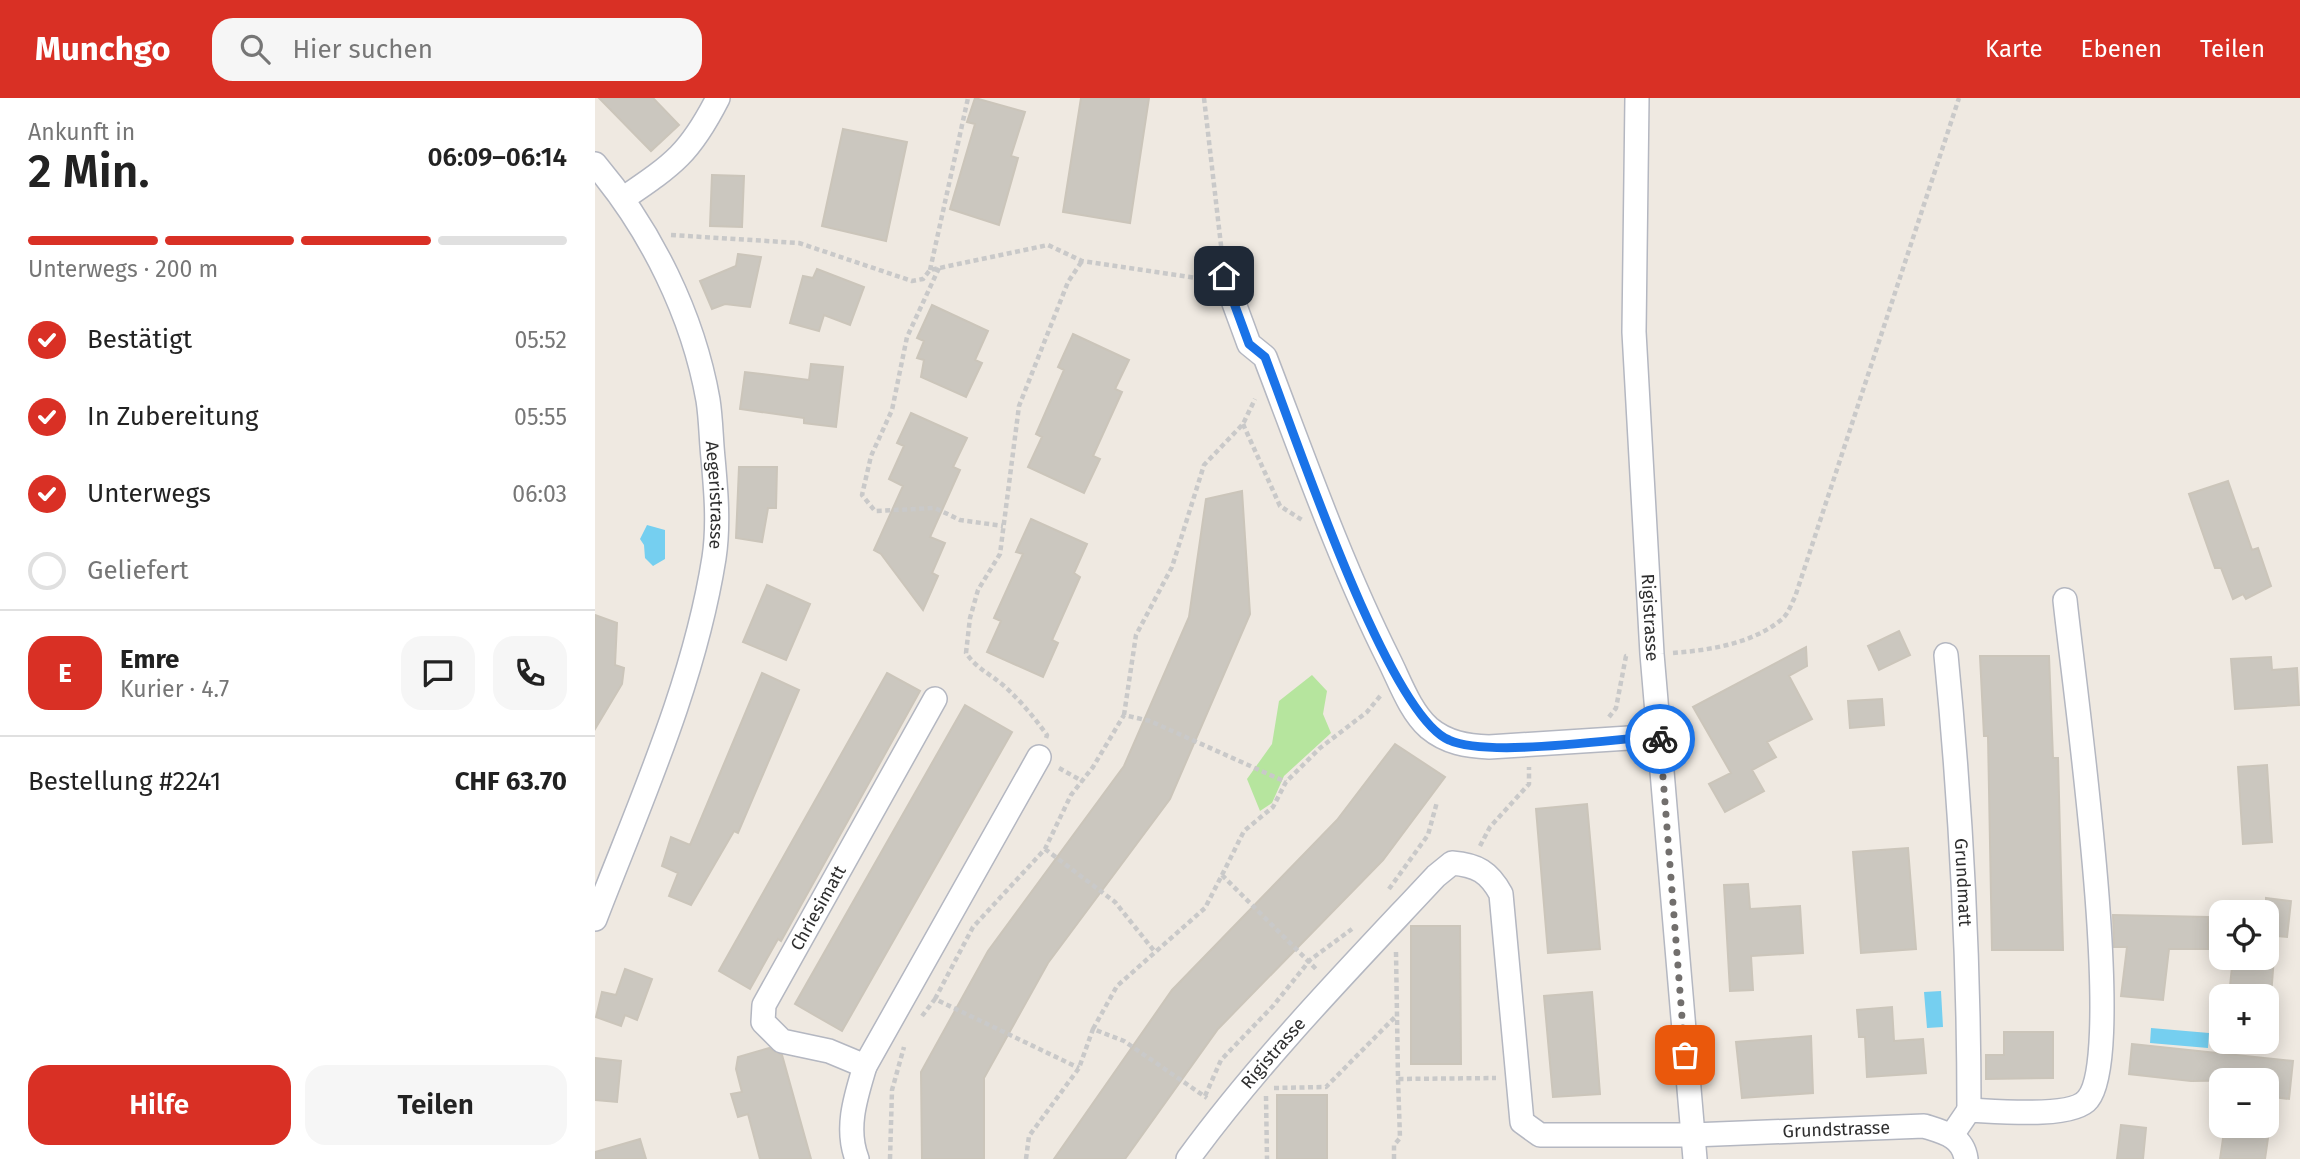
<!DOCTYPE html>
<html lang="de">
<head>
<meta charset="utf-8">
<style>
	:root { --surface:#fff; --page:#f6f6f6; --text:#222; --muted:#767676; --line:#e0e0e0; --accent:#d93025 }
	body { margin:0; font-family:"Fira Sans",sans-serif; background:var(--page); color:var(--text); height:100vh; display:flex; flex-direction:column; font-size:26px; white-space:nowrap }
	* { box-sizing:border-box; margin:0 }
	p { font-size:23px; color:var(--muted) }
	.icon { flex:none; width:38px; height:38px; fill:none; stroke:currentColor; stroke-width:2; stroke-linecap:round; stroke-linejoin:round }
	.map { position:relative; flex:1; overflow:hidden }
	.drawer { display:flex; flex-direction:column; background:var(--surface); width:595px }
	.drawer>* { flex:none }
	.buttons { position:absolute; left:1614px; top:802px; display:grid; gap:14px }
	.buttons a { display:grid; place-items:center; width:70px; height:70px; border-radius:14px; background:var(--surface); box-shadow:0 4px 18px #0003; font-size:35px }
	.pin { position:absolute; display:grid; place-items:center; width:60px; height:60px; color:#fff; margin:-30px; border-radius:14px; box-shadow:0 4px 10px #0006 }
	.courier { position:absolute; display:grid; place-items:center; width:70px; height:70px; margin:-35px; border:5px solid #1a73e8; border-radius:50%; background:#fff; color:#222; box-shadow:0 2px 9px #0007 }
	.head em { font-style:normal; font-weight:600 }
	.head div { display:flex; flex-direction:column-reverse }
	.head { display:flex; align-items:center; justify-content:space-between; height:119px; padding:0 28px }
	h1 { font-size:46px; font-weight:600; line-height:52px }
	.bar { display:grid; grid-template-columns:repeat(4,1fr); gap:10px 7px; align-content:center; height:84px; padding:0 28px }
	.bar i { height:9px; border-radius:5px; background:var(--line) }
	.bar .on { background:var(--accent) }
	.bar p { grid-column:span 4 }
	.line { display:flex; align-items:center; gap:18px; padding:0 28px; border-top:2px solid var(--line) }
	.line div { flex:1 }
	.round { display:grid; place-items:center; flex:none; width:74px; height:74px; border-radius:21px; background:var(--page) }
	ol { padding:0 28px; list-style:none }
	li { display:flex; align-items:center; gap:21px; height:77px }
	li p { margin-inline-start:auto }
	li .icon { padding:7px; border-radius:50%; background:var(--accent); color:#fff; stroke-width:4 }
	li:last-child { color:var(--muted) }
	li i { width:38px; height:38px; border:4px solid var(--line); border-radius:50% }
	.cta { display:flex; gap:14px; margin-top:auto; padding:14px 28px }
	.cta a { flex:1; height:80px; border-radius:21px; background:var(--accent); color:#fff; font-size:28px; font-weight:600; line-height:80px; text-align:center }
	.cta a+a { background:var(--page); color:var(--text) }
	header { display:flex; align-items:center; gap:42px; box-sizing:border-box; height:98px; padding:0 35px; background:var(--accent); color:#fff }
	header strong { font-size:33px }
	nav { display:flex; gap:38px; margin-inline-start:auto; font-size:24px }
	.search { width:490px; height:63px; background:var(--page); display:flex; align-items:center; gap:18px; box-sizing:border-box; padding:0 24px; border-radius:21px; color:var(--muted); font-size:26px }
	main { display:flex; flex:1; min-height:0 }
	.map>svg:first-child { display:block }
	.green { fill:#b6e59e }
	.water { fill:#75cff0 }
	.building { fill:#cbc7bf; stroke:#cbc5ba; stroke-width:2 }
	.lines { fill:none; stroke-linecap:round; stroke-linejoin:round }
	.minor-casing { stroke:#b4b7c1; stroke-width:26 }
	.path { stroke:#c9c9c9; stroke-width:4.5; stroke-dasharray:5 3.5; stroke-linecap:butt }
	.minor { stroke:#fff; stroke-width:23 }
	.done { stroke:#726f6d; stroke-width:7; stroke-dasharray:0 12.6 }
	.route { stroke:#1a73e8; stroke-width:9 }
	.labels { text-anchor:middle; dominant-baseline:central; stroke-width:6; stroke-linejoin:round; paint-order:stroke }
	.street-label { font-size:18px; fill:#2e2e2e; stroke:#fff }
</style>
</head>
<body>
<header>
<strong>Munchgo</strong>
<div class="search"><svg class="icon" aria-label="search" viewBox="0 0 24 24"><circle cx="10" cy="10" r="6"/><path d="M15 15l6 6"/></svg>Hier suchen</div>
<nav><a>Karte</a><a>Ebenen</a><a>Teilen</a></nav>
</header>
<main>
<section class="drawer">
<div class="head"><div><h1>2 Min.</h1><p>Ankunft in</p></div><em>06:09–06:14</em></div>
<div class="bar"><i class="on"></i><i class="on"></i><i class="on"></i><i></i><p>Unterwegs · 200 m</p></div>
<ol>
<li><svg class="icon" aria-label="check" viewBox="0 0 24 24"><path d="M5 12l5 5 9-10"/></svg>Bestätigt<p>05:52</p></li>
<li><svg class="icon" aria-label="check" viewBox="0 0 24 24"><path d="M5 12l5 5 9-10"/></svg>In Zubereitung<p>05:55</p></li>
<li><svg class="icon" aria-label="check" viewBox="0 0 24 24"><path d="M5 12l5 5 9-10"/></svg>Unterwegs<p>06:03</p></li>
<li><i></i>Geliefert</li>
</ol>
<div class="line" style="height:126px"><b class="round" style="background:var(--accent);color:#fff">E</b><div><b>Emre</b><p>Kurier · 4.7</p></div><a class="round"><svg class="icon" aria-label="chat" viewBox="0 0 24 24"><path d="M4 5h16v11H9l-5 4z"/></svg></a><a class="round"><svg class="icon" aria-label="phone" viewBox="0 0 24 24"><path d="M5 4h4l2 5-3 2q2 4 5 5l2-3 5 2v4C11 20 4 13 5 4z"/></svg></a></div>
<div class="line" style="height:91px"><div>Bestellung #2241</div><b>CHF 63.70</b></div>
<div class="cta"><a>Hilfe</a><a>Teilen</a></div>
</section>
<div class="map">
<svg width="1705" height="1061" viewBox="0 0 1705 1061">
	<rect width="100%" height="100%" fill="#efe9e1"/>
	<path class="green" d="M717 577 732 593 728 616 736 635 689 678 677 705 665 713 652 681 677 646 684 603Z"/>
	<path class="water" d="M52 427 70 432V461L58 468 50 460 49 447 45 441Z
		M1346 893 1348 929 1332 930 1329 894Z
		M1556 930 1614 935 1613 950 1555 945Z"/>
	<path class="building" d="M4 0H58L84 27 56 53Z
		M380 0 430 14 416 58 423 60 404 127 355 111 380 26 372 24Z
		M486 0H554L535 125 468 114Z
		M248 31 312 44 291 143 227 128Z
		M117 77 149 78 147 129 115 128Z
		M143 156 166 159 155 209 130 206 117 211 105 183 141 168Z
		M222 171 269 189 255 227 229 217 224 233 195 225 208 178 218 180Z
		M337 207 393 233 380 262 387 265 371 299 326 279 329 262 322 260 329 243 322 240Z
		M478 236 534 262 520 291 527 294 498 358 505 361 489 395 433 369 447 339 441 336 469 272 463 269Z
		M216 266 248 269 241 329 209 325V320L145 311 150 274 214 282Z
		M316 315 372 340 358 369 365 372 335 439 350 445 337 475 343 478 328 512 286 456 279 452 308 388 294 381 309 348 302 345Z
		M144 369H182L181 410H173L167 444 141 440Z
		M1633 383 1657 452 1663 450 1676 488 1651 501 1648 496 1638 501 1626 470H1620L1594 396Z
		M647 393 655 516 575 701 453 865 389 980V1061H327L326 974 393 853 529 668 594 519 611 401Z
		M436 421 492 446 479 475 485 479 457 542 463 545 448 579 392 554 406 523 399 520 428 456 421 454Z
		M172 487 215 506 191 562 148 544Z
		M0 517 22 525 20 567 29 570 27 586 0 631Z
		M1304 533 1315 557 1284 572 1273 548Z
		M1211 549 1212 568 1194 578 1217 621 1172 644 1181 659 1157 672 1169 693 1130 714 1114 686 1136 675 1098 609Z
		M1385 558H1454L1458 660H1463L1468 852H1397L1393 638H1389Z
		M1676 559 1677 572 1702 570 1704 607 1640 611 1636 561Z
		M167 575 204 592 143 735 139 733 96 807 74 798 83 775 67 768 76 739 95 747Z
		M292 575 325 593 186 843 183 841 155 891 124 873Z
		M1287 601 1289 627 1255 630 1253 603Z
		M370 607 417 634 247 933 200 906Z
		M800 646 850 679 788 762 623 931 530 1061H459L577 892 742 722Z
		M1672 667 1677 744 1648 746 1643 669Z
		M992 706 1005 851 953 855 941 711Z
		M1313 750 1321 851 1266 855 1258 754Z
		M1153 786 1155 811 1205 808 1208 855 1156 858 1158 892 1135 893 1129 787Z
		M1671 800 1696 803 1692 839 1671 837Z
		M1518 817 1613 819V851H1574L1568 902 1526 898 1532 849H1519Z
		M816 828H865L866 966H816Z
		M1638 859H1679L1676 898H1634Z
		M30 871 57 881 42 922 30 917 26 928 1 919 7 894 21 897Z
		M997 894 1005 996 958 999 949 898Z
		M1297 909 1299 943 1328 941 1331 975 1272 979 1270 939H1264L1262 912Z
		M1409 934H1458V980L1391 981V957H1409Z
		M1216 938 1218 995 1147 1000 1141 944Z
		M1537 946 1698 963 1694 1001 1671 998V982L1596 983 1534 976Z
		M174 950 187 957 216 1061H165L153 1016 143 1019 136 996 147 994 141 971 143 959Z
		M0 960 26 963 22 1004 0 1002Z
		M682 997H732V1061H682Z
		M1526 1027 1551 1030 1548 1061H1522Z
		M1630 1027 1674 1033 1670 1061H1625Z
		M45 1041 51 1061H0V1054Z"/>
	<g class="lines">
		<defs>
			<g id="minor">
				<path id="s1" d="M1042 0 1039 234 1057 556 1100 1061"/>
				<path id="s2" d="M0 66C56 132 98 217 113 302 116 321 116 341 118 360 121 393 124 427 119 460 99 586 45 704 0 821"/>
				<path d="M29 100C79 66 95 55 123 0"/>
				<path d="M629 178 654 246 670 259C709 361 745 464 794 562 805 584 815 613 834 630 852 645 872 648 894 649L1065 638"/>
				<path id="s3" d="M1351 557C1366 709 1374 860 1374 1012"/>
				<path id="s4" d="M270 968 234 953 187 943 168 924 169 907 340 601"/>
				<path d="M1357 1037 1374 1012C1399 1013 1478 1021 1493 1001 1532 953 1478 581 1470 502"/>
				<path d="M262 1061C250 1030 261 998 270 968L444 659"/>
				<path id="s5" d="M593 1061C667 960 756 869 841 778L857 765C882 767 894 774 906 796L927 1024 945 1037H1097L1329 1028C1348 1034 1368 1038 1371 1061"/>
			</g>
		</defs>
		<use href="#minor" class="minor-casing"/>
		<path class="path" d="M609 0 627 156
			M76 137 204 145 317 183 328 181 335 172 453 147 487 163 608 181
			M344 170 312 239 297 312 276 358 267 397 280 413 340 410 365 422 408 428
			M335 172 373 0
			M648 326 685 408 707 422
			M1078 555C1115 552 1156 546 1186 522 1193 517 1196 506 1200 499L1364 0
			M529 617 541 537 577 469 609 367 648 326 660 301
			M1014 619 1021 610 1031 558H1034
			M451 640 452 637C438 618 425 602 408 587 394 575 382 571 371 555L375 520 383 492 405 456 424 308 473 184 487 163
			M464 670 487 683
			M885 748 895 729 934 686V669
			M450 751 520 804 560 854
			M627 777 649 733 678 709 691 684 725 650 772 614 786 597
			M794 791 833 737 842 704
			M801 854 803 981 901 980
			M340 901 378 829 450 751 476 697 498 669 529 617 555 623 691 684
			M327 918 340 901 484 970
			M498 931 522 888 610 810 627 777 722 872
			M679 990 731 989 801 918
			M610 998 626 962 678 908 715 862 757 831
			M671 998 672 1061
			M295 1061 297 992 309 949
			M431 1061 434 1038 484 970 498 931 529 943 612 1000
			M799 1061V1047L805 1040 803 981"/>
		<use href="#minor" class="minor"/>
	</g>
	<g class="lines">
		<path class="done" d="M1065 641 1090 957"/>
		<path class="route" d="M629 178 654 246 670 259C698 331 792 616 854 642 894 660 1017 641 1065 638V641"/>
	</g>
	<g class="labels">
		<g class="street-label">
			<text stroke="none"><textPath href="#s2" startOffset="360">Aegeristrasse</textPath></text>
			<text stroke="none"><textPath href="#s1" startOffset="520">Rigistrasse</textPath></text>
			<text stroke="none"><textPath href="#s3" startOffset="228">Grundmatt</textPath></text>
			<text stroke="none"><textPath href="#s4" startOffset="242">Chriesimatt</textPath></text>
			<text stroke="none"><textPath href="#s5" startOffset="136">Rigistrasse</textPath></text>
			<text stroke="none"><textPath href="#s5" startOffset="1006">Grundstrasse</textPath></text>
		</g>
	</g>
</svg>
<div class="buttons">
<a><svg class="icon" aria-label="locate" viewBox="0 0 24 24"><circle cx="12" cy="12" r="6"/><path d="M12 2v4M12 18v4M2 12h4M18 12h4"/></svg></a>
<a>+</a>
<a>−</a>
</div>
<div class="pin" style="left:1090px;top:957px;background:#ea580c"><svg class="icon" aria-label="bag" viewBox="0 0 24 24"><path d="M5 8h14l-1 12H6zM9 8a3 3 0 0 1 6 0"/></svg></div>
<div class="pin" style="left:629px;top:178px;background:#1f2937"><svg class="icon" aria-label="home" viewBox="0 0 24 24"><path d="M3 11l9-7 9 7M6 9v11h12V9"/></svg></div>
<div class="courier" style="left:1065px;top:641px"><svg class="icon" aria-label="bike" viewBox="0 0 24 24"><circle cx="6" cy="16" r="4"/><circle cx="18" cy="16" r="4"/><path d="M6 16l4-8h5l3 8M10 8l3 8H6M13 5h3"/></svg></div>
</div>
</main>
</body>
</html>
